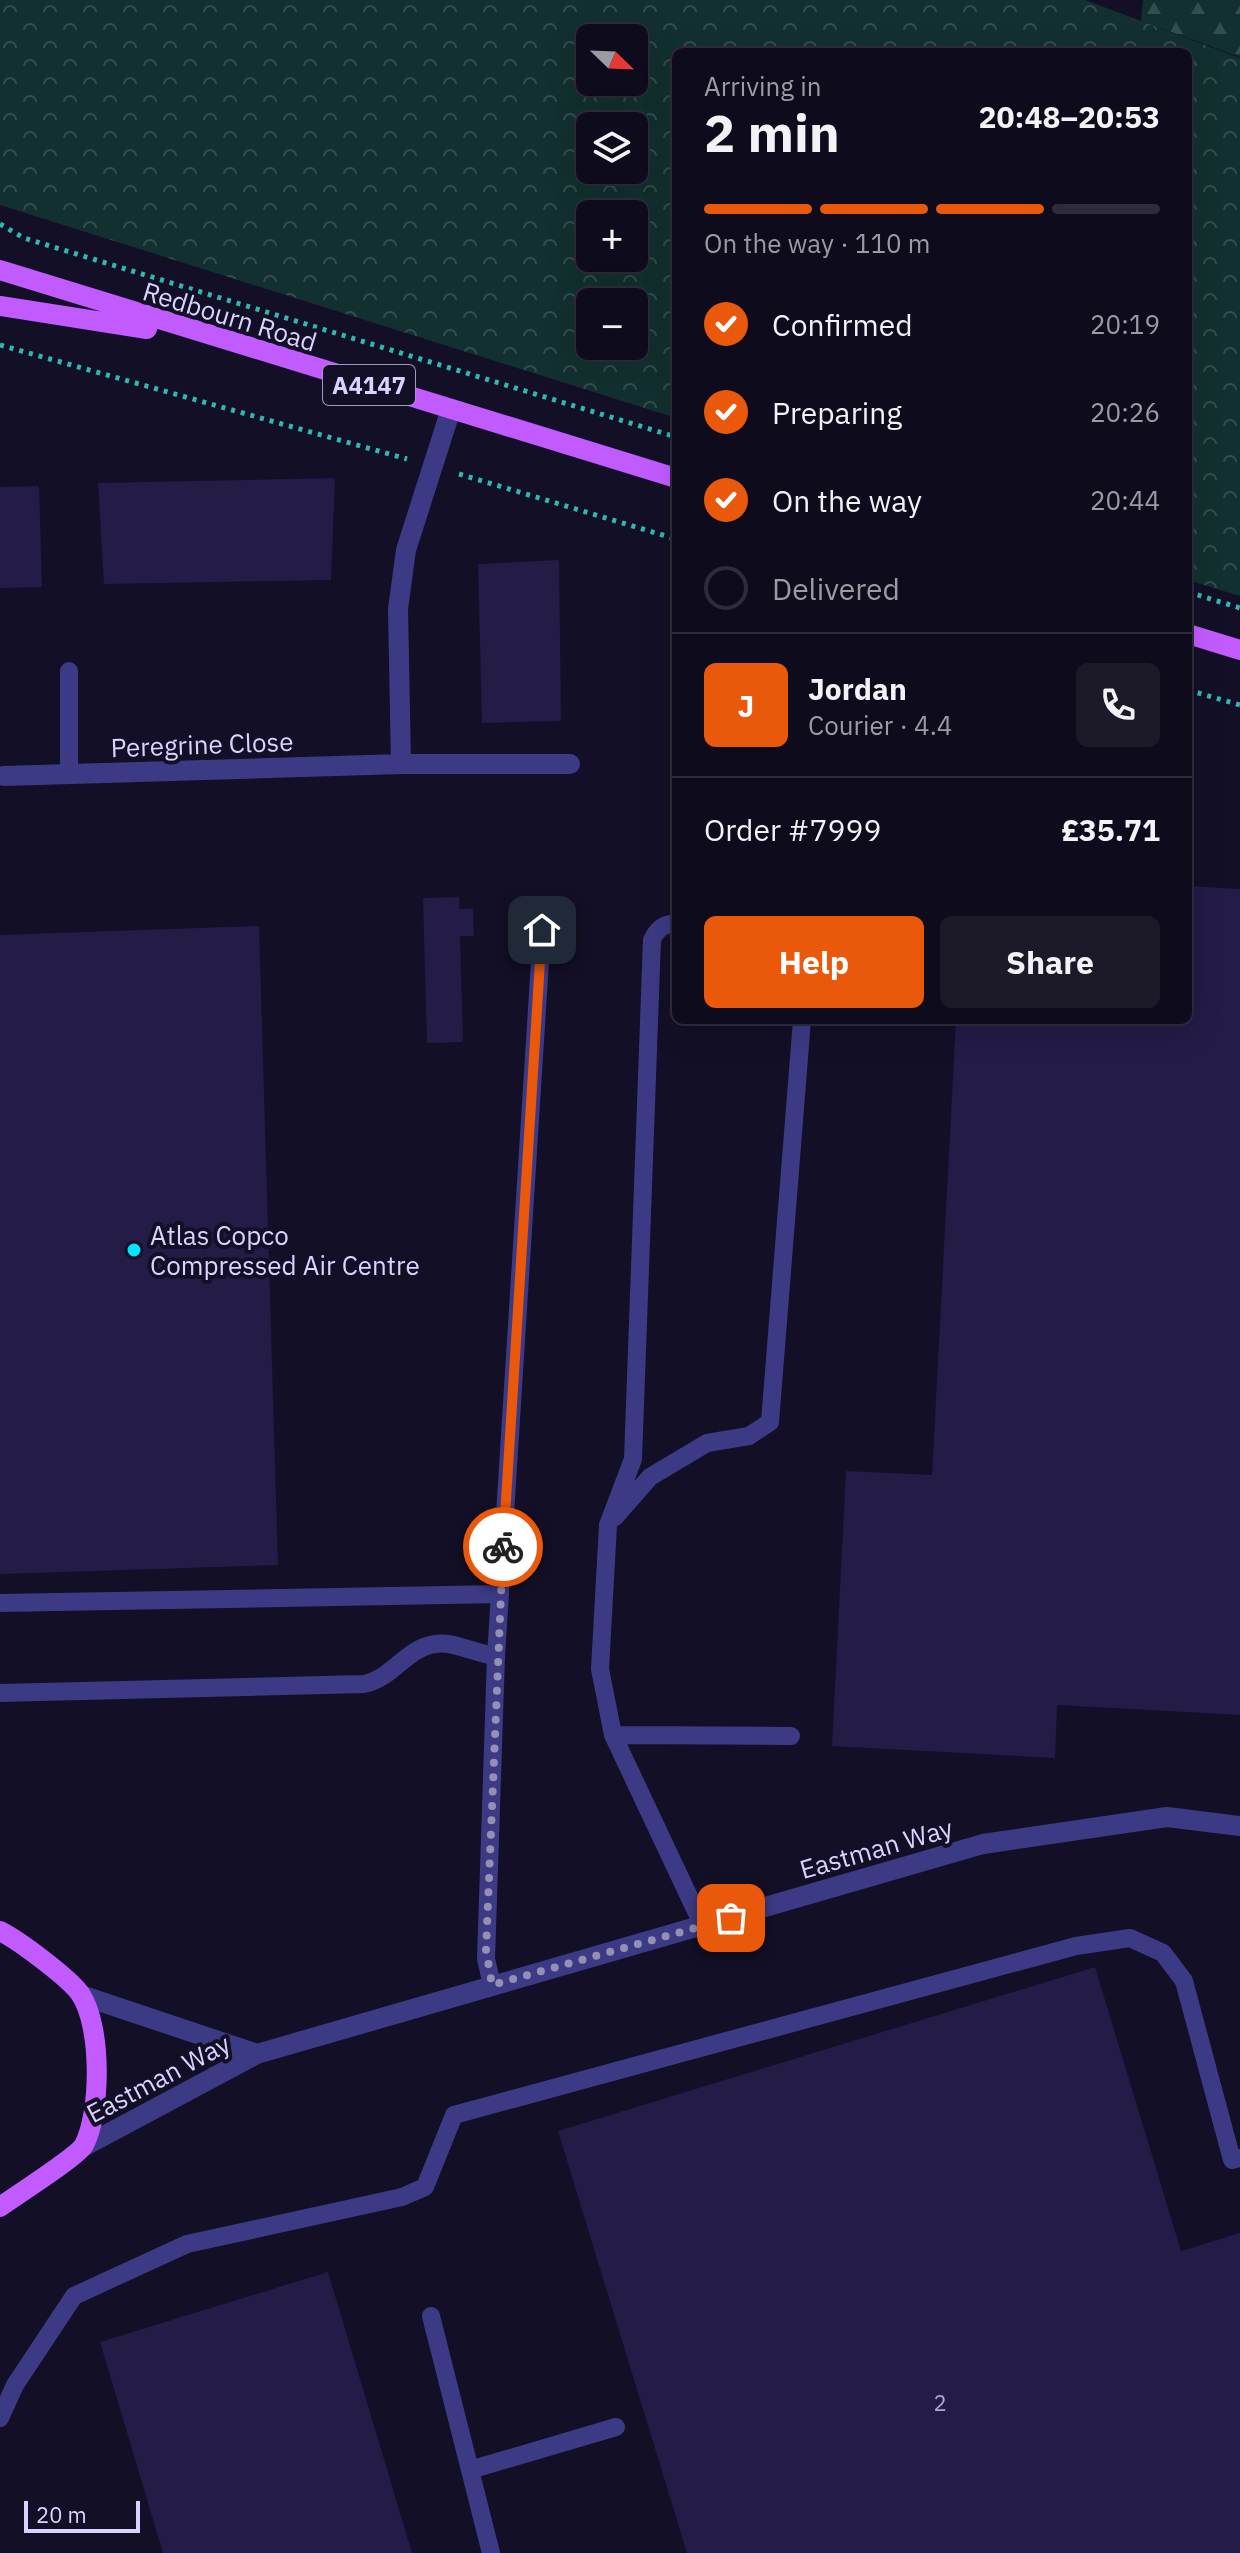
<!DOCTYPE html>
<html lang="en">
<head>
<meta charset="utf-8">
<style>
	:root { --surface:#0e0b1c; --page:#1c1929; --text:#f1f3f6; --muted:#9b9ba3; --line:#2e2b3b; --accent:#ea580c }
	body { margin:0; font-family:"IBM Plex Sans",sans-serif; background:var(--page); color:var(--text); height:100vh; display:flex; flex-direction:column; font-size:30px; white-space:nowrap }
	* { box-sizing:border-box; margin:0 }
	p { font-size:26px; color:var(--muted) }
	.icon { flex:none; width:44px; height:44px; fill:none; stroke:currentColor; stroke-width:2; stroke-linecap:round; stroke-linejoin:round }
	.map { position:relative; flex:1; overflow:hidden }
	.details { position:absolute; left:672px; top:48px; width:520px; height:976px; display:flex; flex-direction:column; background:var(--surface); border-radius:12px; box-shadow:0 8px 32px #0002,0 0 0 2px var(--line) }
	.details>* { flex:none }
	.needle { width:52px; rotate:113deg }
	.controls { position:absolute; left:576px; top:24px; display:grid; gap:16px }
	.controls a { display:grid; place-items:center; width:72px; height:72px; border-radius:12px; background:var(--surface); box-shadow:0 8px 32px #0002,0 0 0 2px var(--line); font-size:40px }
	.scale { position:absolute; left:24px; bottom:20px; width:116px; box-sizing:border-box; padding-left:8px; border:4px solid #d9d4ff; border-top:0; font-size:22px; line-height:28px; white-space:nowrap; color:#d9d4ff; -webkit-text-stroke:6px #130f26; paint-order:stroke }
	.pin { position:absolute; display:grid; place-items:center; width:68px; height:68px; color:#fff; margin:-34px; border-radius:16px; box-shadow:0 4px 12px #0006 }
	.courier { position:absolute; display:grid; place-items:center; width:80px; height:80px; margin:-40px; border:6px solid #ea580c; border-radius:50%; background:#fff; color:#222; box-shadow:0 2px 10px #0007 }
	.summary em { font-style:normal; font-weight:700 }
	.summary div { display:flex; flex-direction:column-reverse }
	.summary { display:flex; align-items:center; justify-content:space-between; height:136px; padding:0 32px }
	h1 { font-size:52px; font-weight:700; line-height:60px }
	.bar { display:grid; grid-template-columns:repeat(4,1fr); gap:12px 8px; align-content:center; height:96px; padding:0 32px }
	.bar i { height:10px; border-radius:6px; background:var(--line) }
	.bar .selected { background:var(--accent) }
	.bar p { grid-column:span 4 }
	.line { display:flex; align-items:center; gap:20px; padding:0 32px; border-top:2px solid var(--line) }
	.line div { flex:1 }
	.round { display:grid; place-items:center; flex:none; width:84px; height:84px; border-radius:12px; background:var(--page) }
	ol { padding:0 32px; list-style:none }
	li { display:flex; align-items:center; gap:24px; height:88px }
	li p { margin-inline-start:auto }
	li .icon { padding:8px; border-radius:50%; background:var(--accent); color:#fff; stroke-width:4 }
	li:last-child { color:var(--muted) }
	li i { width:44px; height:44px; border:4px solid var(--line); border-radius:50% }
	.primary-button { display:flex; gap:16px; margin-top:auto; padding:16px 32px }
	.primary-button a { flex:1; height:92px; border-radius:12px; background:var(--accent); color:#fff; font-size:32px; font-weight:700; line-height:92px; text-align:center }
	.primary-button a+a { background:var(--page); color:var(--text) }
	.map>svg:first-child { display:block }
	.forest { fill:url(#forest-firs) }
	.park { fill:url(#park-crowns); fill-rule:evenodd }
	.building { fill:#241b47 }
	.lines { fill:none; stroke-linecap:round; stroke-linejoin:round }
	.path { stroke:#2fb8b0; stroke-width:5; stroke-dasharray:4 6; stroke-linecap:butt }
	.lane { stroke:#3d3a85; stroke-width:18 }
	.street { stroke:#3d3a85; stroke-width:20 }
	.primary { stroke:#c25bff; stroke-width:20 }
	.done { stroke:#948fb3; stroke-width:8; stroke-dasharray:0 14.4 }
	.route { stroke:#ea580c; stroke-width:10 }
	.poi-dot { fill:#00e5ff; stroke:#130f26; stroke-width:3 }
	.labels { text-anchor:middle; dominant-baseline:central; stroke-width:8; stroke-linejoin:round; paint-order:stroke }
	.number-label { font-size:22px; fill:#aca6d1 }
	.shield { fill:#130f26; stroke:#9e99be; stroke-width:2 }
	.shield-label { font-size:24px; font-weight:bold; fill:#d9d4ff }
	.street-label { font-size:26px; fill:#d9d4ff; stroke:#130f26 }
	.poi-label { font-size:26px; fill:#d9d4ff; stroke:#130f26; text-anchor:start }
</style>
</head>
<body>
<div class="map">
<svg width="1240" height="2553" viewBox="0 0 1240 2553">
	<defs>
		<pattern id="forest-firs" width="22" height="20" patternUnits="userSpaceOnUse" patternTransform="scale(2)"><rect width="22" height="20" fill="#12302f"/><path d="M5 1l3.5 6h-7zM16 11l3.5 6h-7z" fill="#344d4e"/></pattern>
		<pattern id="park-crowns" width="20" height="18" patternUnits="userSpaceOnUse" patternTransform="scale(2)"><rect width="20" height="18" fill="#12302f"/><path d="M2 6a3 3 0 1 1 6 0M12 15a3 3 0 1 1 6 0" fill="none" stroke="#344d4e"/></pattern>
	</defs>
	<rect width="100%" height="100%" fill="#130f26"/>
	<path class="forest" d="M1143 0H1240V57L1141 21Z"/>
	<path class="park" d="M0 0H1085L1240 58V596L1188 580V52H676V418L0 205ZM590 38H634V82H590ZM590 126H634V170H590ZM590 214H634V258H590ZM590 302H634V346H590Z"/>
	<path class="building" d="M335 478 331 580 104 584 98 483Z
		M39 486 42 587 0 588V487Z
		M559 560 561 721 482 723 478 564Z
		M1188 886 1240 889V1715L1057 1705 1055 1758 832 1746 846 1471 932 1475 956 1020H1188Z
		M459 897V909H473L474 936H460L463 1042 427 1043 423 898Z
		M259 926 278 1565 0 1574V935Z
		M1095 1967 1181 2251 1240 2233V2553H687L558 2131Z
		M328 2272 412 2553H163L100 2342Z"/>
	<g class="lines">
		<path class="path" d="M0 224 24 238 676 437
			M0 345 407 459
			M459 474 676 539
			M1188 592 1240 608
			M1188 690 1240 705"/>
		<path class="lane" d="M69 671V774
			M676 924C664 923 657 929 652 940L633 1459 608 1525 600 1669 613 1735 703 1926
			M615 1517 650 1477 707 1443 749 1436 770 1422 802 1020
			M0 1603 500 1594
			M0 1693 364 1684C392 1679 406 1648 435 1644 454 1641 476 1654 496 1656
			M613 1735 791 1736
			M492 1985 486 1959 496 1656 542 930
			M431 2316 491 2553
			M0 2418 15 2385 74 2296 187 2244 402 2197 425 2187 454 2115 1076 1946 1130 1938 1163 1953 1184 1981 1232 2160 1240 2158
			M470 2470 616 2427"/>
		<path class="street" d="M401 764 398 609 406 550 451 409
			M4 776 401 764H570
			M81 1995 257 2054
			M83 2147 257 2054 983 1844 1167 1817 1240 1826"/>
		<path class="primary" d="M0 270 676 478
			M0 306 147 329
			M1188 634 1240 650
			M0 1931C18 1940 71 1979 81 1995 102 2028 101 2112 84 2145 77 2157 15 2196 0 2207"/>
	</g>
	<g class="lines">
		<path class="done" d="M503 1547 486 1950 492 1985 731 1918"/>
		<path class="route" d="M503 1547 542 930"/>
	</g>
	<circle class="poi-dot" cx="134" cy="1250" r="8"/>
	<g class="labels">
		<g class="number-label">
			<text x="940" y="2402">2</text>
		</g>
		<rect class="shield" x="323" y="365" width="92" height="40" rx="6"/>
		<g class="shield-label">
			<text x="369" y="385">A4147</text>
		</g>
		<g class="street-label">
			<text transform="translate(230 316) rotate(17)">Redbourn Road</text>
			<text transform="translate(202 744) rotate(-2)">Peregrine Close</text>
			<text transform="translate(876 1848) rotate(-16)">Eastman Way</text>
			<text transform="translate(158 2078) rotate(-28)">Eastman Way</text>
		</g>
		<g class="poi-label">
			<text x="150" y="1235">Atlas Copco<tspan x="150" dy="30">Compressed Air Centre</tspan></text>
		</g>
	</g>
</svg>
<div class="controls">
<a><svg class="needle" viewBox="-14 -14 28 28"><path d="M0-13l5 13h-10z" fill="#e53935"/><path d="M0 13l5-13h-10z" fill="#9b9ba3"/></svg></a>
<a><svg class="icon" aria-label="layers" viewBox="0 0 24 24"><path d="M12 4l9 5-9 5-9-5zM3 14l9 5 9-5"/></svg></a>
<a>+</a>
<a>−</a>
</div>
<div class="scale">20 m</div>
<div class="pin" style="left:731px;top:1918px;background:#ea580c"><svg class="icon" aria-label="bag" viewBox="0 0 24 24"><path d="M5 8h14l-1 12H6zM9 8a3 3 0 0 1 6 0"/></svg></div>
<div class="pin" style="left:542px;top:930px;background:#1f2937"><svg class="icon" aria-label="home" viewBox="0 0 24 24"><path d="M3 11l9-7 9 7M6 9v11h12V9"/></svg></div>
<div class="courier" style="left:503px;top:1547px"><svg class="icon" aria-label="bike" viewBox="0 0 24 24"><circle cx="6" cy="16" r="4"/><circle cx="18" cy="16" r="4"/><path d="M6 16l4-8h5l3 8M10 8l3 8H6M13 5h3"/></svg></div>
<section class="details">
<div class="summary"><div><h1>2 min</h1><p>Arriving in</p></div><em>20:48–20:53</em></div>
<div class="bar"><i class="selected"></i><i class="selected"></i><i class="selected"></i><i></i><p>On the way · 110 m</p></div>
<ol>
<li><svg class="icon" aria-label="check" viewBox="0 0 24 24"><path d="M5 12l5 5 9-10"/></svg>Confirmed<p>20:19</p></li>
<li><svg class="icon" aria-label="check" viewBox="0 0 24 24"><path d="M5 12l5 5 9-10"/></svg>Preparing<p>20:26</p></li>
<li><svg class="icon" aria-label="check" viewBox="0 0 24 24"><path d="M5 12l5 5 9-10"/></svg>On the way<p>20:44</p></li>
<li><i></i>Delivered</li>
</ol>
<div class="line" style="height:144px"><b class="round" style="background:var(--accent);color:#fff">J</b><div><b>Jordan</b><p>Courier · 4.4</p></div><a class="round"><svg class="icon" aria-label="phone" viewBox="0 0 24 24"><path d="M5 4h4l2 5-3 2q2 4 5 5l2-3 5 2v4C11 20 4 13 5 4z"/></svg></a></div>
<div class="line" style="height:104px"><div>Order #7999</div><b>£35.71</b></div>
<div class="primary-button"><a>Help</a><a>Share</a></div>
</section>
</div>
</body>
</html>
